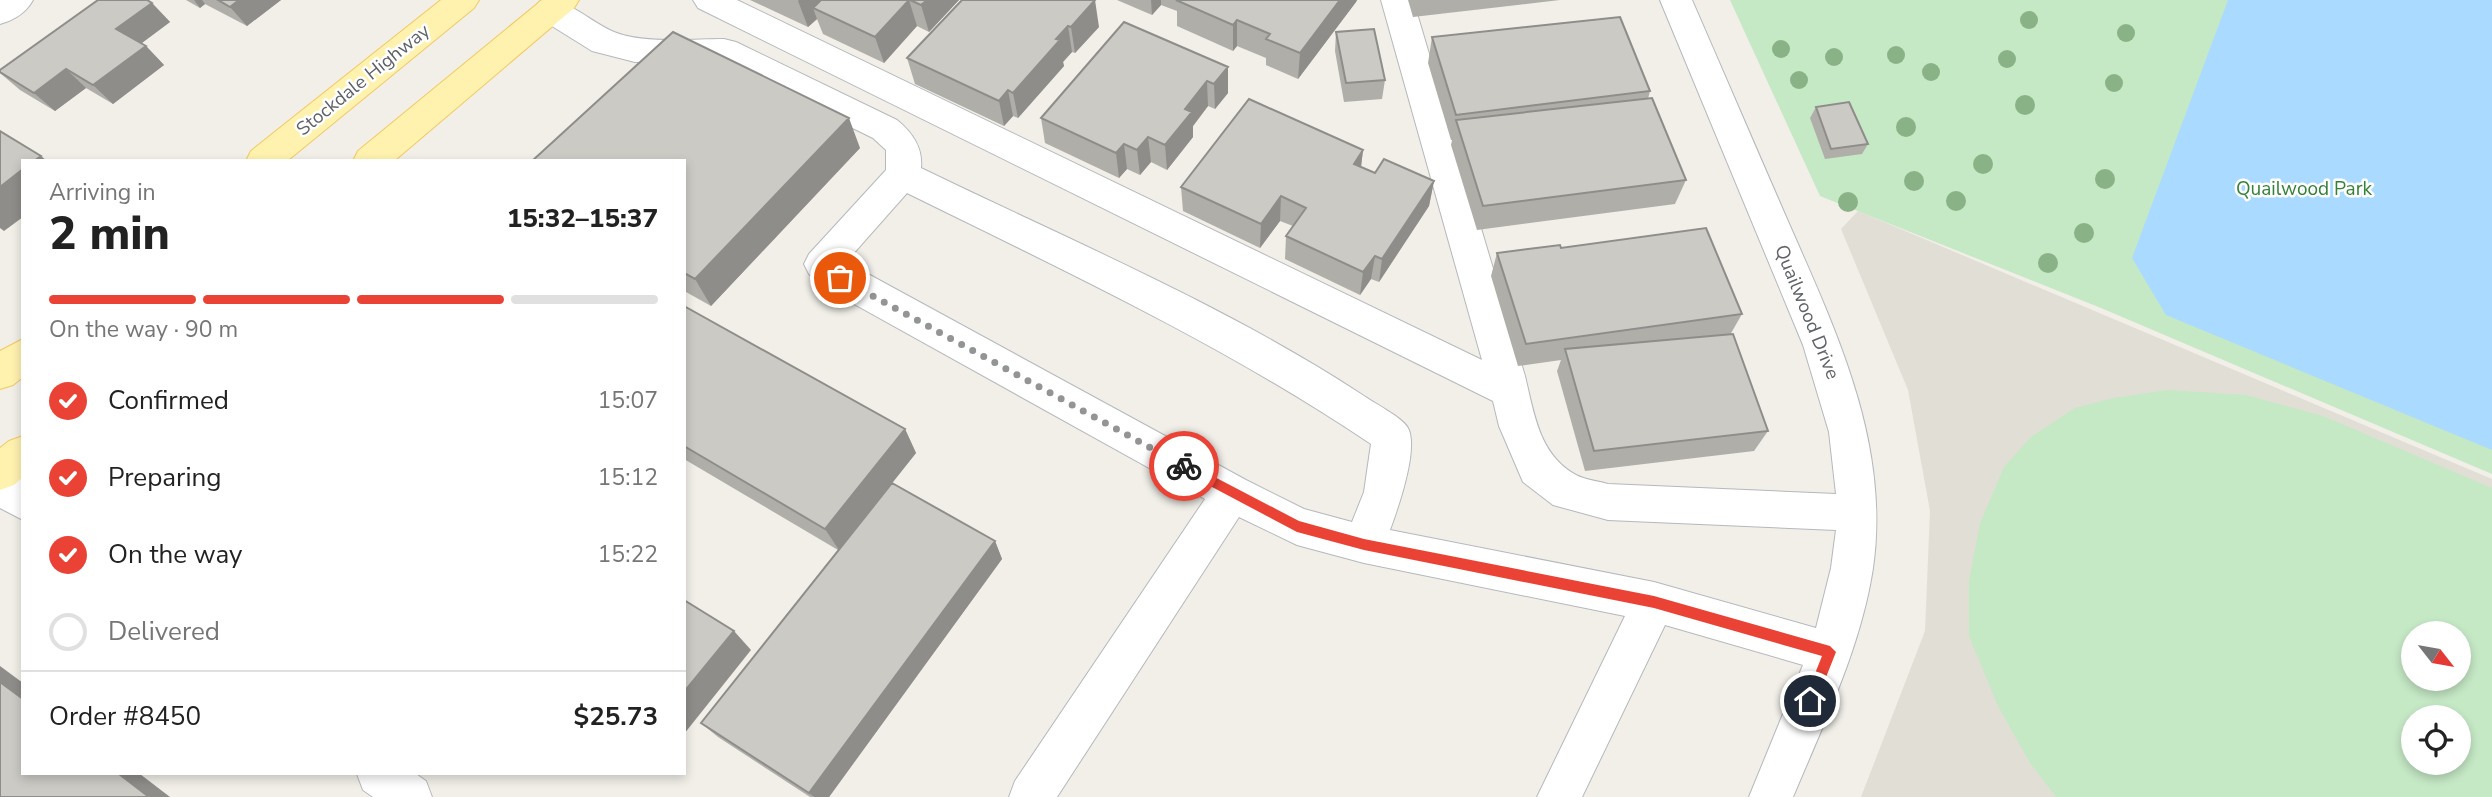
<!DOCTYPE html>
<html lang="en">
<head>
<meta charset="utf-8">
<style>
	:root { --surface:#fff; --page:#f2f2f2; --text:#222; --muted:#767676; --line:#e0e0e0; --accent:#ea4335 }
	body { margin:0; font-family:"Nunito Sans",sans-serif; background:var(--page); color:var(--text); height:100vh; display:flex; flex-direction:column; font-size:26px; white-space:nowrap }
	* { box-sizing:border-box; margin:0 }
	p { font-size:23px; color:var(--muted) }
	.icon { flex:none; width:38px; height:38px; fill:none; stroke:currentColor; stroke-width:2; stroke-linecap:round; stroke-linejoin:round }
	.map { position:relative; flex:1; overflow:hidden }
	.details { position:absolute; left:21px; top:159px; width:665px; height:616px; display:flex; flex-direction:column; background:var(--surface); border-radius:0px; box-shadow:0 4px 10px #0003 }
	.details>* { flex:none }
	.needle { width:46px; rotate:121deg }
	.tools { position:absolute; left:2401px; top:621px; display:grid; gap:14px }
	.tools a { display:grid; place-items:center; width:70px; height:70px; border-radius:50%; background:var(--surface); box-shadow:0 4px 10px #0003; font-size:35px }
	.pin { position:absolute; display:grid; place-items:center; width:60px; height:60px; color:#fff; margin:-30px; border:4px solid #fff; border-radius:50%; box-shadow:0 2px 7px #0007 }
	.courier { position:absolute; display:grid; place-items:center; width:70px; height:70px; margin:-35px; border:5px solid #ea4335; border-radius:50%; background:#fff; color:#222; box-shadow:0 2px 9px #0007 }
	.head em { font-style:normal; font-weight:800 }
	.head div { display:flex; flex-direction:column-reverse }
	.head { display:flex; align-items:center; justify-content:space-between; height:119px; padding:0 28px }
	h1 { font-size:46px; font-weight:800; line-height:52px }
	.bar { display:grid; grid-template-columns:repeat(4,1fr); gap:10px 7px; align-content:center; height:84px; padding:0 28px }
	.bar i { height:9px; border-radius:5px; background:var(--line) }
	.bar .on { background:var(--accent) }
	.bar p { grid-column:span 4 }
	.line { display:flex; align-items:center; gap:18px; padding:0 28px; border-top:2px solid var(--line) }
	.line div { flex:1 }
	ol { padding:0 28px; list-style:none }
	li { display:flex; align-items:center; gap:21px; height:77px }
	li p { margin-inline-start:auto }
	li .icon { padding:7px; border-radius:50%; background:var(--accent); color:#fff; stroke-width:4 }
	li:last-child { color:var(--muted) }
	li i { width:38px; height:38px; border:4px solid var(--line); border-radius:50% }
	.map>svg:first-child { display:block }
	.education { fill:#e1ded6; fill-rule:evenodd }
	.green { fill:#c5e8c5; fill-rule:evenodd }
	.water { fill:#aadaff }
	.lines { fill:none; stroke-linecap:round; stroke-linejoin:round }
	.minor-casing { stroke:#b5b8bc; stroke-width:2 }
	.major-casing { stroke:#f2c960; stroke-width:2 }
	.minor { fill:#fff; fill-rule:evenodd }
	.major { fill:#fff2af; fill-rule:evenodd }
	.tree { fill:#89b387 }
	.wall { fill:#afaea9 }
	.shaded-wall { fill:#8f8d8a }
	.building { fill:#cccac5; stroke:#8f8d8a; stroke-width:2 }
	.route { fill:#ea4335 }
	.done { stroke:#929495; stroke-width:7; stroke-dasharray:0 12.6 }
	.labels { text-anchor:middle; dominant-baseline:central; stroke-width:5; stroke-linejoin:round; paint-order:stroke }
	.street-label { font-size:19px; fill:#5f6368; stroke:#fff }
	.park-label { font-size:19px; fill:#348238; stroke:#fff }
</style>
</head>
<body>
<div class="map">
<svg width="2492" height="797" viewBox="0 0 2492 797">
	<rect width="100%" height="100%" fill="#f1efe8"/>
	<path class="education" d="M1858 211 2492 479V797H1861L1925 631 1930 511 1908 390 1841 229ZM2413 634H2459V679H2413ZM2413 718H2459V763H2413Z"/>
	<path class="green" d="M1730 0H2492V474L2101 308 1820 196Z
		M2168 390 2246 395 2323 416 2492 488V797H2056L2030 763 1998 706 1969 636V581L1980 523 2004 467 2031 437 2075 408 2114 398ZM2413 634H2459V679H2413ZM2413 718H2459V763H2413Z"/>
	<path class="water" d="M2228 0H2492V450L2166 315 2132 258Z"/>
	<g class="lines">
		<defs>
			<path id="minor" d="M0 0H33C26 13 14 20 0 24Z
				M544 0C571 0 590 22 614 32 643 44 692 39 724 39L736 42 897 120C913 133 923 148 921 168 1069 240 1223 304 1361 394 1372 402 1402 417 1408 428 1419 449 1398 508 1390 530L1654 582 1816 628 1831 568 1836 530 1608 520 1553 505 1523 482 1499 426 1493 401 698 8 693 0H737L1482 360 1381 0H1413L1525 376C1534 413 1539 455 1576 475 1585 480 1598 481 1608 484L1836 494 1829 432 1803 345 1660 0H1692C1724 73 1755 146 1787 219 1835 329 1891 443 1873 568 1861 647 1824 723 1793 797H1749L1803 665 1665 625 1582 797H1537L1625 616 1364 563 1297 545 1239 517 1057 797H1009L1015 781 1205 499 827 289 809 274 804 264 809 254 886 170V150L873 138 720 63 635 62 592 51 539 18 534 10 539 2ZM907 193C1065 271 1224 345 1371 444L1364 492 1352 522 1304 509 1246 480 846 262Z
				M0 466 23 478V520L0 508Z
				M357 774H416L426 781 432 797H373L363 790Z"/>
			<path id="major" d="M441 0H479L474 8 287 161H246L251 151Z
				M542 0H579L574 8 394 161H353L358 151Z
				M23 339V377L13 385 0 389V351Z
				M23 436V477L14 485 0 490V448L9 441Z"/>
		</defs>
		<use href="#minor" class="minor-casing"/>
		<use href="#major" class="major-casing"/>
		<use href="#minor" class="minor"/>
		<use href="#major" class="major"/>
	</g>
	<g class="tree">
		<circle cx="2029" cy="20" r="9"/>
		<circle cx="2126" cy="33" r="9"/>
		<circle cx="1781" cy="49" r="9"/>
		<circle cx="1896" cy="55" r="9"/>
		<circle cx="1834" cy="57" r="9"/>
		<circle cx="2007" cy="59" r="9"/>
		<circle cx="1931" cy="72" r="9"/>
		<circle cx="1799" cy="80" r="9"/>
		<circle cx="2114" cy="83" r="9"/>
		<circle cx="2025" cy="105" r="10"/>
		<circle cx="1906" cy="127" r="10"/>
		<circle cx="1983" cy="164" r="10"/>
		<circle cx="2105" cy="179" r="10"/>
		<circle cx="1914" cy="181" r="10"/>
		<circle cx="1956" cy="201" r="10"/>
		<circle cx="1848" cy="202" r="10"/>
		<circle cx="2084" cy="233" r="10"/>
		<circle cx="2048" cy="263" r="10"/>
	</g>
	<path class="wall" d="M186 0H281L247 26 205 4 200 8Z
		M750 0H959L929 32 917 26 884 63 823 34 817 19 808 27Z
		M962 0 1099 27 1075 53 1072 52 1063 62 1064 66 1018 118 1013 116 1004 126 915 84 907 58Z
		M1117 0H1357L1356 2 1298 79 1266 65V58L1237 46 1233 51 1177 26V11L1161 5 1152 15Z
		M1408 0H1560L1413 17Z
		M152 3 170 22 142 43 146 46 164 65 113 104 86 88 55 111 20 90 0 73Z
		M1336 32 1385 80 1382 99 1344 102 1335 51Z
		M1432 37 1650 91 1648 99 1686 180 1675 204 1477 230 1451 145 1452 140H1451L1428 63Z
		M1228 67V93L1215 109 1208 106 1193 126V137L1167 170 1151 162 1140 175 1127 169 1119 178 1045 143 1041 118Z
		M1816 107 1868 144 1862 154 1825 159 1810 118Z
		M860 148 711 306 686 292 684 294V161Z
		M1363 150 1361 167 1375 173 1434 181 1429 206 1379 282 1371 279 1360 295 1285 259 1286 236 1293 226 1280 221 1260 248 1183 211 1181 187Z
		M1561 248 1742 314 1730 335 1768 431 1754 451 1585 471 1557 371 1561 360 1518 366 1491 276 1497 253Z
		M684 306 905 429 916 453 892 483 995 541 1002 559 829 797H810L718 737 701 723 838 550 684 459Z"/>
	<path class="shaded-wall" d="M194 0H202L205 4 200 8Z
		M239 0H281L247 26 230 7Z
		M799 0H834L813 8 817 19 808 27 798 1Z
		M909 0 917 26 884 63 875 37Z
		M927 0H959L929 32 921 5Z
		M1095 0 1099 27 1075 53 1071 27Z
		M1151 0H1161V5L1152 15Z
		M1340 0H1357L1356 2 1298 79 1300 53Z
		M152 3 170 22 135 48 116 29Z
		M1237 20V46L1233 51V25Z
		M1068 26 1072 52 1063 62 1064 66 1018 118 1013 93Z
		M146 46 164 65 113 104 93 85Z
		M1228 67V93L1215 109 1214 84Z
		M66 69 86 88 55 111 34 93Z
		M1207 81 1208 106 1193 126V137L1167 170 1165 145 1185 109Z
		M1008 90 1013 116 1004 126 999 101Z
		M849 118 860 148 711 306 695 279Z
		M1148 137 1151 162 1140 175 1137 150Z
		M1124 144 1127 169 1119 178 1116 153Z
		M1363 150 1360 175 1354 164Z
		M41 156 47 161H34Z
		M23 169V217L4 231 0 228V187Z
		M1434 181 1429 206 1379 282 1382 259Z
		M1281 196 1280 221 1260 248 1261 224Z
		M1375 256 1371 279 1360 295 1363 272Z
		M905 429 916 453 839 550 825 529Z
		M995 541 1002 559 829 797H814L809 793Z
		M734 631 751 650 684 734V692Z
		M0 666 23 683V699L0 682Z
		M119 774H140L170 797H149Z"/>
	<path class="building" d="M98 0H147L152 3 116 29 146 46 93 85 66 69 34 93 0 72V70Z
		M218 0H239L230 7Z
		M821 0H909L875 37 813 8Z
		M910 0H927L921 5Z
		M962 0H1095L1071 27 1068 26 1056 39 1060 40 1013 93 1008 90 999 101 907 58Z
		M1176 0H1340L1300 53 1266 39 1270 34 1237 20 1233 25Z
		M1620 17 1650 91 1456 115 1432 37Z
		M1124 22 1228 67 1214 84 1207 81 1185 109 1192 112 1165 145 1148 137 1137 150 1124 144 1116 153 1041 118Z
		M1374 29 1385 80 1346 83 1336 32Z
		M673 32 849 118 695 279 684 273V161H532Z
		M1652 98 1686 180 1483 206 1456 120Z
		M1249 99 1363 150 1354 164 1375 173 1384 159 1434 181 1382 259 1375 256 1363 272 1286 236 1306 208 1281 196 1261 224 1181 187Z
		M1849 102 1868 144 1831 149 1816 107Z
		M0 131 41 156 34 161H23V169L0 187Z
		M1706 228 1742 314 1526 344 1497 253 1560 245 1561 248Z
		M684 306 905 429 825 529 684 446Z
		M1733 334 1768 431 1594 451 1565 349Z
		M892 483 995 541 809 793 701 723Z
		M684 600 734 631 684 692Z
		M0 682 23 699V774H119L149 797H0Z"/>
	<path class="route" d="M1184 461 1299 521 1364 539 1654 596 1830 646 1836 652 1815 705 1810 707 1804 701 1822 656 1654 608 1364 550 1297 532 1180 470V463Z"/>
	<g class="lines">
		<path class="done" d="M840 278 1184 466"/>
	</g>
	<g class="labels">
		<g class="street-label">
			<text transform="translate(363 80) rotate(-39)">Stockdale Highway</text>
			<text transform="translate(1807 312) rotate(68)">Quailwood Drive</text>
		</g>
		<g class="park-label">
			<text x="2304" y="189">Quailwood Park</text>
		</g>
	</g>
</svg>
<div class="tools">
<a><svg class="needle" viewBox="-14 -14 28 28"><path d="M0-13l5 13h-10z" fill="#e53935"/><path d="M0 13l5-13h-10z" fill="#767676"/></svg></a>
<a><svg class="icon" aria-label="locate" viewBox="0 0 24 24"><circle cx="12" cy="12" r="6"/><path d="M12 2v4M12 18v4M2 12h4M18 12h4"/></svg></a>
</div>
<div class="pin" style="left:840px;top:278px;background:#ea580c"><svg class="icon" aria-label="bag" viewBox="0 0 24 24"><path d="M5 8h14l-1 12H6zM9 8a3 3 0 0 1 6 0"/></svg></div>
<div class="pin" style="left:1810px;top:701px;background:#1f2937"><svg class="icon" aria-label="home" viewBox="0 0 24 24"><path d="M3 11l9-7 9 7M6 9v11h12V9"/></svg></div>
<div class="courier" style="left:1184px;top:466px"><svg class="icon" aria-label="bike" viewBox="0 0 24 24"><circle cx="6" cy="16" r="4"/><circle cx="18" cy="16" r="4"/><path d="M6 16l4-8h5l3 8M10 8l3 8H6M13 5h3"/></svg></div>
<section class="details">
<div class="head"><div><h1>2 min</h1><p>Arriving in</p></div><em>15:32–15:37</em></div>
<div class="bar"><i class="on"></i><i class="on"></i><i class="on"></i><i></i><p>On the way · 90 m</p></div>
<ol>
<li><svg class="icon" aria-label="check" viewBox="0 0 24 24"><path d="M5 12l5 5 9-10"/></svg>Confirmed<p>15:07</p></li>
<li><svg class="icon" aria-label="check" viewBox="0 0 24 24"><path d="M5 12l5 5 9-10"/></svg>Preparing<p>15:12</p></li>
<li><svg class="icon" aria-label="check" viewBox="0 0 24 24"><path d="M5 12l5 5 9-10"/></svg>On the way<p>15:22</p></li>
<li><i></i>Delivered</li>
</ol>
<div class="line" style="height:91px"><div>Order #8450</div><b>$25.73</b></div>
</section>
</div>
</body>
</html>
